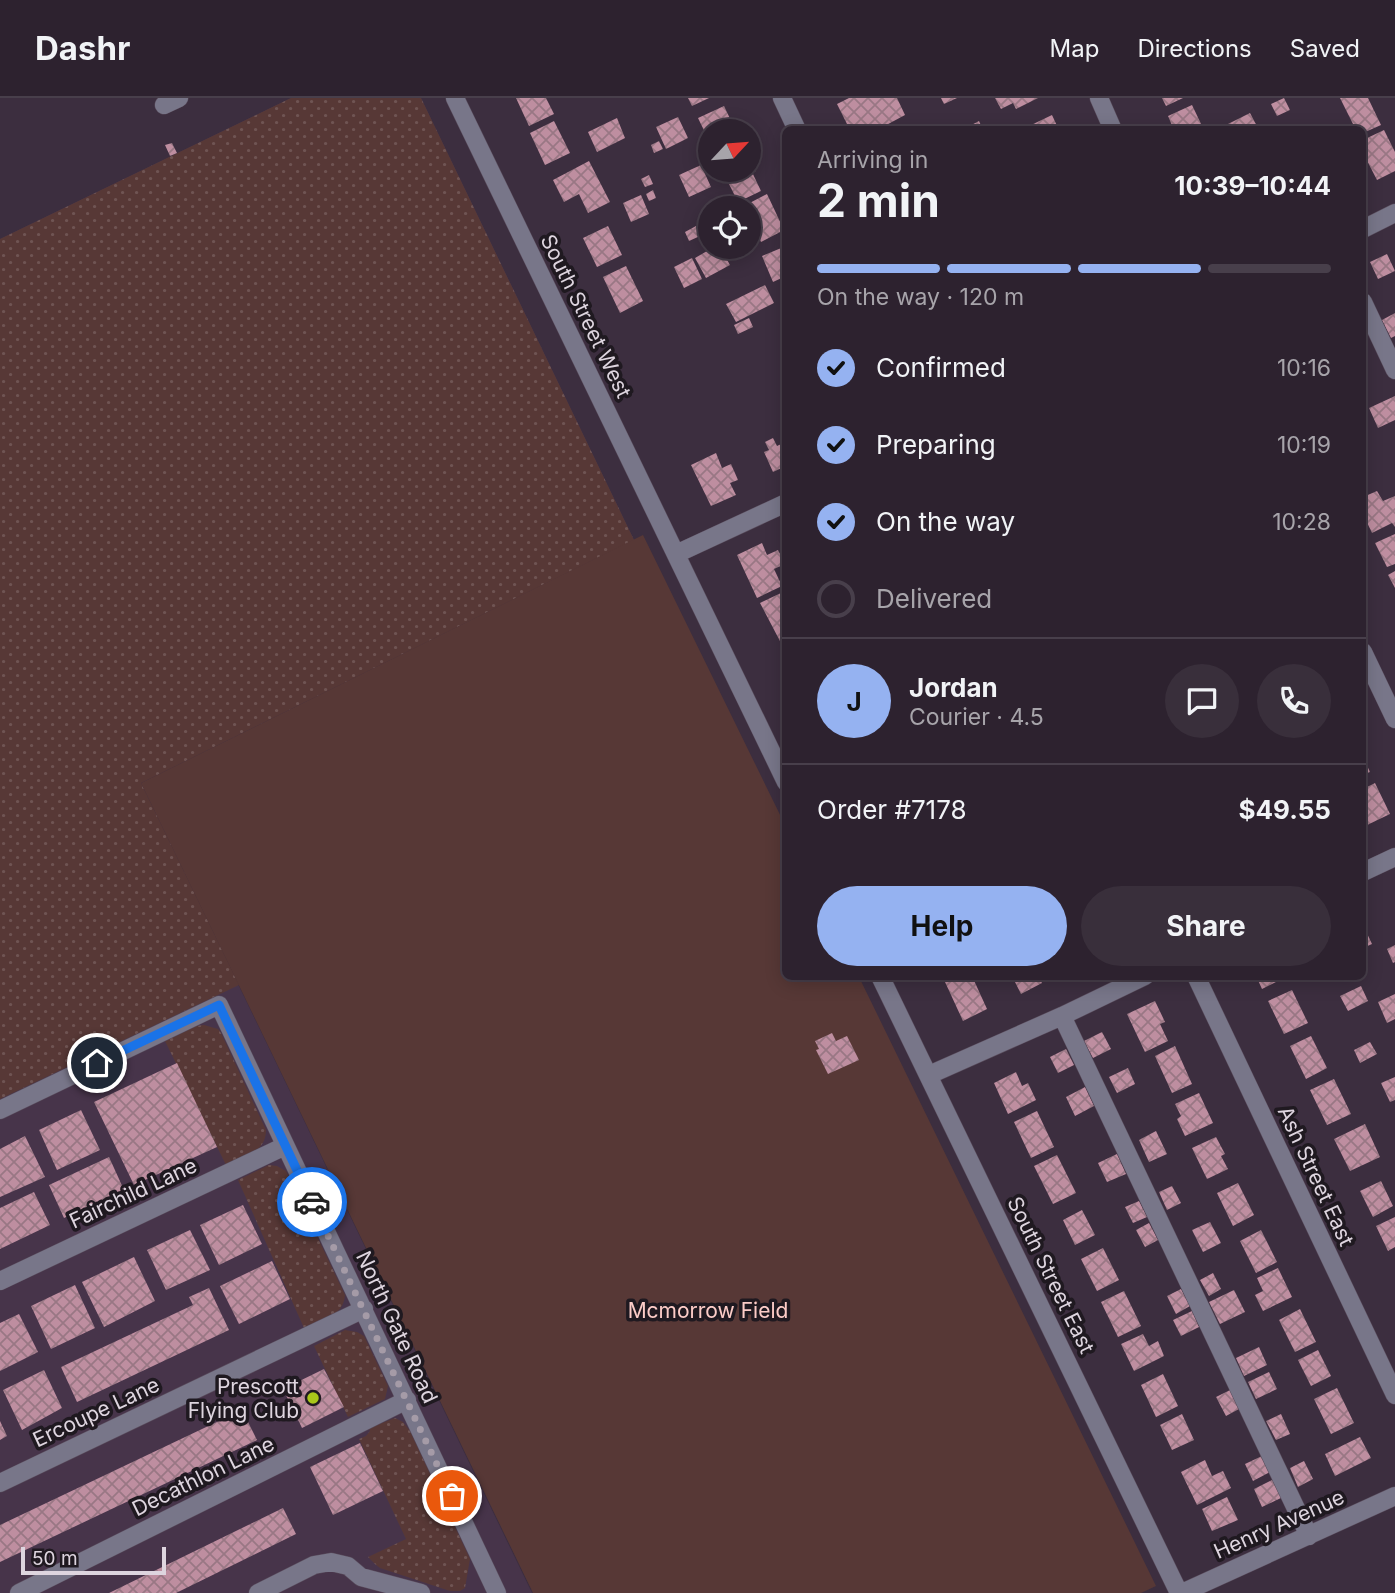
<!DOCTYPE html>
<html lang="en">
<head>
<meta charset="utf-8">
<style>
	:root { --surface:#2d222f; --page:#392f3b; --text:#f1f3f6; --muted:#a7a4aa; --line:#483f4b; --accent:#95b2f1 }
	body { margin:0; font-family:Inter,sans-serif; background:var(--page); color:var(--text); height:100vh; display:flex; flex-direction:column; font-size:26px; white-space:nowrap }
	* { box-sizing:border-box; margin:0 }
	p { font-size:23px; color:var(--muted) }
	.icon { flex:none; width:38px; height:38px; fill:none; stroke:currentColor; stroke-width:2; stroke-linecap:round; stroke-linejoin:round }
	.map { position:relative; flex:1; overflow:hidden }
	.panel { position:absolute; left:782px; top:28px; width:584px; height:854px; display:flex; flex-direction:column; background:var(--surface); border-radius:10px; box-shadow:0 4px 18px #0003,0 0 0 2px var(--line) }
	.panel>* { flex:none }
	.needle { width:46px; rotate:64deg }
	.fabs { position:absolute; left:698px; top:21px; display:grid; gap:14px }
	.fabs a { display:grid; place-items:center; width:63px; height:63px; border-radius:50%; background:var(--surface); box-shadow:0 4px 18px #0003,0 0 0 2px var(--line); font-size:35px }
	.scale { position:absolute; left:21px; bottom:18px; width:145px; box-sizing:border-box; padding-left:7px; border:4px solid #ded5df; border-top:0; font-size:19px; line-height:24px; white-space:nowrap; color:#ded5df; -webkit-text-stroke:5px #1f1920; paint-order:stroke }
	.pin { position:absolute; display:grid; place-items:center; width:60px; height:60px; color:#fff; margin:-30px; border:4px solid #fff; border-radius:50%; box-shadow:0 2px 7px #0007 }
	.courier { position:absolute; display:grid; place-items:center; width:70px; height:70px; margin:-35px; border:5px solid #1a73e8; border-radius:50%; background:#fff; color:#222; box-shadow:0 2px 9px #0007 }
	.head em { font-style:normal; font-weight:700 }
	.head div { display:flex; flex-direction:column-reverse }
	.head { display:flex; align-items:center; justify-content:space-between; height:119px; padding:0 35px }
	h1 { font-size:46px; font-weight:700; line-height:52px }
	.bar { display:grid; grid-template-columns:repeat(4,1fr); gap:10px 7px; align-content:center; height:84px; padding:0 35px }
	.bar i { height:9px; border-radius:5px; background:var(--line) }
	.bar .active { background:var(--accent) }
	.bar p { grid-column:span 4 }
	.line { display:flex; align-items:center; gap:18px; padding:0 35px; border-top:2px solid var(--line) }
	.line div { flex:1 }
	.round { display:grid; place-items:center; flex:none; width:74px; height:74px; border-radius:37px; background:var(--page) }
	ol { padding:0 35px; list-style:none }
	li { display:flex; align-items:center; gap:21px; height:77px }
	li p { margin-inline-start:auto }
	li .icon { padding:7px; border-radius:50%; background:var(--accent); color:#111; stroke-width:4 }
	li:last-child { color:var(--muted) }
	li i { width:38px; height:38px; border:4px solid var(--line); border-radius:50% }
	.button { display:flex; gap:14px; margin-top:auto; padding:14px 35px }
	.button a { flex:1; height:80px; border-radius:42px; background:var(--accent); color:#111; font-size:28px; font-weight:700; line-height:80px; text-align:center }
	.button a+a { background:var(--page); color:var(--text) }
	header { display:flex; align-items:center; gap:42px; box-sizing:border-box; height:98px; padding:0 35px; background:var(--surface); border-bottom:2px solid var(--line) }
	header strong { font-size:33px }
	nav { display:flex; gap:38px; margin-inline-start:auto; font-size:24px }
	.map>svg:first-child { display:block }
	.built { fill:#47344a }
	.grass { fill:url(#grass-dots) }
	.park { fill:#573836 }
	.building { fill:url(#building-cross-hatch) }
	.lines { fill:none; stroke-linecap:round; stroke-linejoin:round }
	.minor-casing { stroke:#594c5c; stroke-width:19 }
	.minor { stroke:#787689; stroke-width:18 }
	.done { stroke:#a59ba7; stroke-width:7; stroke-dasharray:0 12.6 }
	.route { stroke:#1a73e8; stroke-width:9 }
	.poi-dot { fill:#a9c71a; stroke:#1f1920; stroke-width:2.5 }
	.labels { text-anchor:middle; dominant-baseline:central; stroke-width:7; stroke-linejoin:round; paint-order:stroke }
	.street-label { font-size:21px; fill:#ded5df; stroke:#1f1920 }
	.park-label { font-size:21px; fill:#fcccc7; stroke:#1f1920 }
	.poi-label { font-size:21px; fill:#ded5df; stroke:#1f1920; text-anchor:end }
</style>
</head>
<body>
<header>
<strong>Dashr</strong>
<nav><a>Map</a><a>Directions</a><a>Saved</a></nav>
</header>
<div class="map">
<svg width="1395" height="1495" viewBox="0 0 1395 1495">
	<defs>
		<pattern id="grass-dots" width="8" height="8" patternUnits="userSpaceOnUse" patternTransform="scale(1.75)"><rect width="8" height="8" fill="#573836"/><path d="M2 2h.1M6 6h.1" fill="none" stroke="#6f5453" stroke-width="1.8" stroke-linecap="round"/></pattern>
		<pattern id="building-cross-hatch" width="8" height="8" patternUnits="userSpaceOnUse" patternTransform="scale(1.75)"><rect width="8" height="8" fill="#be8ea0"/><path d="M0 0l8 8M0 8l8-8" fill="none" stroke="#997784"/></pattern>
	</defs>
	<rect width="100%" height="100%" fill="#3c2e3f"/>
	<path class="built" d="M291 0H421L634 442 141 685 532 1495H0V141Z"/>
	<path class="grass" d="M291 0H421L634 442 141 685 239 887 0 1001V141Z
		M204 927 218 931 221 935 266 1032C266 1055 244 1058 226 1067L165 943 196 928Z
		M269 1067 277 1068 286 1073 345 1197C343 1219 323 1222 304 1230L238 1082Z
		M345 1232 357 1234 364 1238 388 1288 385 1301 348 1319 314 1248Z
		M395 1320 403 1324 410 1333 470 1461 465 1490 460 1493H450L380 1470 376 1467 368 1459 406 1441 359 1341 366 1338 370 1333 369 1330Z"/>
	<path class="park" d="M643 437 786 729V878L859 879 1156 1488 1141 1495H533L141 685Z"/>
	<path class="building" d="M516 0H546L554 16 529 28Z
		M688 0H709L692 8Z
		M849 0H897L905 17 877 32H850L837 6Z
		M941 0H957L944 6Z
		M995 0H1038L1016 11 1013 5 1001 11Z
		M1162 0H1183L1166 8Z
		M1284 0 1290 12 1277 18 1271 6Z
		M1340 0H1368L1381 27 1363 35V32H1356Z
		M1192 7 1204 32H1174L1168 18Z
		M724 8 736 33H710V45L698 20Z
		M1250 15 1258 30 1254 32H1216Z
		M1052 17 1059 32H1031L1029 28Z
		M678 19 688 40 666 51 656 29Z
		M617 20 625 40 597 54 588 34Z
		M554 23 570 55 545 67 530 35Z
		M979 23 983 32H962Z
		M1384 32 1395 54V73L1377 82 1363 55V42Z
		M659 43 663 51 654 55 651 47Z
		M172 45 177 55 170 58 165 47Z
		M749 59 756 73 752 74 761 93 738 104 722 72H749Z
		M589 63 610 104 588 115 579 96 564 104 553 82Z
		M701 67 711 89 689 99 679 77Z
		M649 77 653 86 645 89 641 81Z
		M653 92 656 100 649 103 646 96Z
		M767 96 784 132 761 144 749 121V110H740Z
		M641 97 649 116 631 124 623 105Z
		M608 128 622 157 597 169 583 140Z
		M696 128 700 138 689 143 685 134Z
		M786 148V178L773 184 762 158Z
		M714 149H720L730 167 706 180 695 160Z
		M1387 156 1395 173 1378 181 1370 164Z
		M692 160 702 181 684 190 674 169Z
		M626 168 643 203 620 215 603 179Z
		M765 187 774 205 736 224 726 206Z
		M1395 215V238L1391 240 1382 222Z
		M749 220 753 229 738 236 734 227Z
		M1395 298V322L1378 330 1369 310Z
		M773 340 777 348 783 345 786 350V368L773 374 764 354 769 352 765 344Z
		M716 355 722 370 731 366 738 382 730 385 736 397 711 408 691 367Z
		M1377 393 1383 403 1395 398V429L1392 425 1372 435 1363 416V399Z
		M1395 436V466L1387 469 1375 445Z
		M762 445 767 457 778 452 785 466 774 471 782 488 757 500 737 457Z
		M1395 473V490L1388 477Z
		M783 494 786 499V545L782 547 760 505Z
		M1363 659 1370 674 1363 677Z
		M1375 685 1390 716 1363 729V691Z
		M1363 827 1372 846 1363 850Z
		M1395 847V864L1393 865 1387 851Z
		M956 878H972L987 911 963 923 945 884Z
		M1012 878H1038L1042 885 1021 896Z
		M1256 878H1288L1262 891Z
		M1361 888 1368 903 1348 913 1340 898Z
		M1292 892 1308 925 1284 936 1268 903Z
		M1395 896V921L1387 925 1378 904Z
		M1155 903 1165 924 1160 926 1168 943 1145 954 1127 916Z
		M1102 934 1111 951 1093 960 1084 943Z
		M832 935 836 943 847 938 859 962 828 976 816 952 819 951 815 943Z
		M1311 938 1327 970 1306 981 1290 948Z
		M1370 944 1377 956 1360 965 1354 952Z
		M1175 948 1192 986 1172 995 1155 958Z
		M1066 951 1074 967 1058 975 1050 959Z
		M177 965 217 1049 134 1087 94 1004Z
		M1128 970 1135 986 1117 995 1109 979Z
		M1016 974 1022 988 1028 985 1036 1002 1008 1016 994 985Z
		M1395 979V1002L1390 1004 1381 985Z
		M1334 981 1351 1016 1327 1027 1310 992Z
		M1085 989 1094 1008 1075 1018 1066 999Z
		M1199 995 1213 1025 1185 1038 1177 1021 1181 1018 1175 1006Z
		M81 1012 100 1052 57 1072 39 1032Z
		M1037 1013 1054 1049 1031 1060 1014 1024Z
		M1365 1026 1380 1059 1350 1073 1334 1041Z
		M1156 1033 1167 1056 1149 1064 1139 1042Z
		M25 1038 45 1079 0 1099V1051Z
		M1216 1039 1225 1056 1221 1058 1228 1071 1207 1081 1192 1050Z
		M1117 1056 1126 1076 1107 1084 1098 1065Z
		M1057 1057 1076 1095 1053 1106 1034 1068Z
		M109 1059 124 1092 64 1120 49 1087Z
		M1381 1083 1393 1108 1373 1119 1360 1093Z
		M1238 1085 1254 1117 1233 1128 1217 1095Z
		M1172 1088 1181 1105 1167 1112 1159 1094Z
		M34 1094 50 1127 0 1151V1110Z
		M1139 1103 1147 1119 1133 1125 1125 1109Z
		M243 1107 262 1146 219 1167 200 1127Z
		M1082 1112 1095 1137 1075 1147 1063 1122Z
		M1395 1119V1149L1388 1153 1376 1128Z
		M1210 1124 1221 1145 1203 1154 1192 1132Z
		M1149 1125 1158 1142 1145 1149 1136 1132Z
		M190 1132 210 1172 166 1192 147 1152Z
		M1261 1132 1277 1164 1256 1175 1240 1143Z
		M1103 1150 1119 1182 1097 1193 1081 1161Z
		M134 1159 155 1203 104 1229 82 1184Z
		M272 1163 290 1201 239 1226 220 1188Z
		M1278 1170 1292 1199 1263 1213 1255 1197 1263 1193 1257 1180Z
		M1213 1175 1221 1191 1209 1198 1200 1182Z
		M75 1187 95 1230 51 1251 31 1208Z
		M209 1190 229 1232 77 1304 61 1269 193 1207 189 1199Z
		M1181 1191 1190 1208 1176 1216 1167 1198Z
		M1234 1192 1245 1214 1220 1226 1209 1204Z
		M1124 1193 1141 1228 1118 1239 1101 1204Z
		M1300 1211 1316 1244 1295 1254 1279 1222Z
		M1192 1213 1199 1229 1181 1238 1173 1222Z
		M19 1216 38 1254 0 1273V1225Z
		M1143 1236 1149 1248 1158 1243 1164 1258 1134 1273 1121 1246Z
		M1259 1249 1267 1267 1244 1278 1236 1260Z
		M1318 1252 1331 1278 1311 1288 1298 1262Z
		M324 1271 344 1309 302 1330 283 1291Z
		M44 1272 62 1310 22 1332 3 1292Z
		M1269 1274 1277 1291 1256 1301 1248 1284Z
		M1163 1276 1178 1308 1156 1319 1141 1287Z
		M1337 1290 1354 1325 1331 1336 1314 1301Z
		M1230 1292 1239 1311 1226 1318 1216 1299Z
		M242 1312 257 1342 0 1464V1427Z
		M1182 1316 1194 1342 1172 1352 1160 1327Z
		M1281 1316 1290 1336 1276 1342 1266 1323Z
		M0 1323 7 1338 0 1342Z
		M1360 1339 1371 1360 1335 1378 1325 1356Z
		M360 1345 383 1393 333 1417 310 1369Z
		M1262 1358 1270 1374 1253 1383 1245 1366Z
		M1205 1362 1212 1378 1223 1373 1231 1390 1197 1407 1181 1374Z
		M1304 1363 1313 1381 1298 1389 1290 1370Z
		M1274 1381 1283 1399 1262 1409 1254 1391Z
		M1227 1399 1238 1422 1212 1433 1202 1411Z
		M283 1410 296 1436 176 1495H109Z"/>
	<g class="lines">
		<defs>
			<path id="minor" d="M455 0 786 684
				M782 0 797 32
				M1099 0 1113 32
				M164 7 179 0
				M1363 131 1395 115
				M1363 204 1395 272
				M676 456 786 405
				M1363 554 1395 621
				M1363 774 1395 759
				M880 878 1179 1495
				M1196 878 1395 1297
				M1062 918 1309 1438
				M929 977 1062 918 1145 878
				M0 1012 219 907 497 1495
				M0 1183 285 1048
				M0 1385 364 1211
				M19 1495 407 1302
				M258 1495 314 1467 331 1464 348 1468 361 1479 421 1495
				M1182 1495 1395 1398"/>
		</defs>
		<use href="#minor" class="minor-casing"/>
		<use href="#minor" class="minor"/>
	</g>
	<g class="lines">
		<path class="done" d="M312 1104 452 1398"/>
		<path class="route" d="M97 965 219 907 312 1104"/>
	</g>
	<circle class="poi-dot" cx="313" cy="1300" r="7"/>
	<g class="labels">
		<g class="street-label">
			<text transform="translate(586 218) rotate(64)">South Street West</text>
			<text transform="translate(1316 1078) rotate(65)">Ash Street East</text>
			<text transform="translate(133 1095) rotate(-25)">Fairchild Lane</text>
			<text transform="translate(1051 1177) rotate(64)">South Street East</text>
			<text transform="translate(397 1229) rotate(65)">North Gate Road</text>
			<text transform="translate(96 1314) rotate(-25)">Ercoupe Lane</text>
			<text transform="translate(203 1378) rotate(-26)">Decathlon Lane</text>
			<text transform="translate(1279 1426) rotate(-24)">Henry Avenue</text>
		</g>
		<g class="park-label">
			<text x="708" y="1212">Mcmorrow Field</text>
		</g>
		<g class="poi-label">
			<text x="299" y="1288">Prescott<tspan x="299" dy="24">Flying Club</tspan></text>
		</g>
	</g>
</svg>
<div class="fabs">
<a><svg class="needle" viewBox="-14 -14 28 28"><path d="M0-13l5 13h-10z" fill="#e53935"/><path d="M0 13l5-13h-10z" fill="#a7a4aa"/></svg></a>
<a><svg class="icon" aria-label="locate" viewBox="0 0 24 24"><circle cx="12" cy="12" r="6"/><path d="M12 2v4M12 18v4M2 12h4M18 12h4"/></svg></a>
</div>
<div class="scale">50 m</div>
<div class="pin" style="left:452px;top:1398px;background:#ea580c"><svg class="icon" aria-label="bag" viewBox="0 0 24 24"><path d="M5 8h14l-1 12H6zM9 8a3 3 0 0 1 6 0"/></svg></div>
<div class="pin" style="left:97px;top:965px;background:#1f2937"><svg class="icon" aria-label="home" viewBox="0 0 24 24"><path d="M3 11l9-7 9 7M6 9v11h12V9"/></svg></div>
<div class="courier" style="left:312px;top:1104px"><svg class="icon" aria-label="car" viewBox="0 0 24 24"><path d="M5 17H2v-5l4-1 3-4h7l3 4 3 1v5h-3M9 17h6M6 11h13"/><circle cx="7" cy="17" r="2"/><circle cx="17" cy="17" r="2"/></svg></div>
<section class="panel">
<div class="head"><div><h1>2 min</h1><p>Arriving in</p></div><em>10:39–10:44</em></div>
<div class="bar"><i class="active"></i><i class="active"></i><i class="active"></i><i></i><p>On the way · 120 m</p></div>
<ol>
<li><svg class="icon" aria-label="check" viewBox="0 0 24 24"><path d="M5 12l5 5 9-10"/></svg>Confirmed<p>10:16</p></li>
<li><svg class="icon" aria-label="check" viewBox="0 0 24 24"><path d="M5 12l5 5 9-10"/></svg>Preparing<p>10:19</p></li>
<li><svg class="icon" aria-label="check" viewBox="0 0 24 24"><path d="M5 12l5 5 9-10"/></svg>On the way<p>10:28</p></li>
<li><i></i>Delivered</li>
</ol>
<div class="line" style="height:126px"><b class="round" style="background:var(--accent);color:#111">J</b><div><b>Jordan</b><p>Courier · 4.5</p></div><a class="round"><svg class="icon" aria-label="chat" viewBox="0 0 24 24"><path d="M4 5h16v11H9l-5 4z"/></svg></a><a class="round"><svg class="icon" aria-label="phone" viewBox="0 0 24 24"><path d="M5 4h4l2 5-3 2q2 4 5 5l2-3 5 2v4C11 20 4 13 5 4z"/></svg></a></div>
<div class="line" style="height:91px"><div>Order #7178</div><b>$49.55</b></div>
<div class="button"><a>Help</a><a>Share</a></div>
</section>
</div>
</body>
</html>
